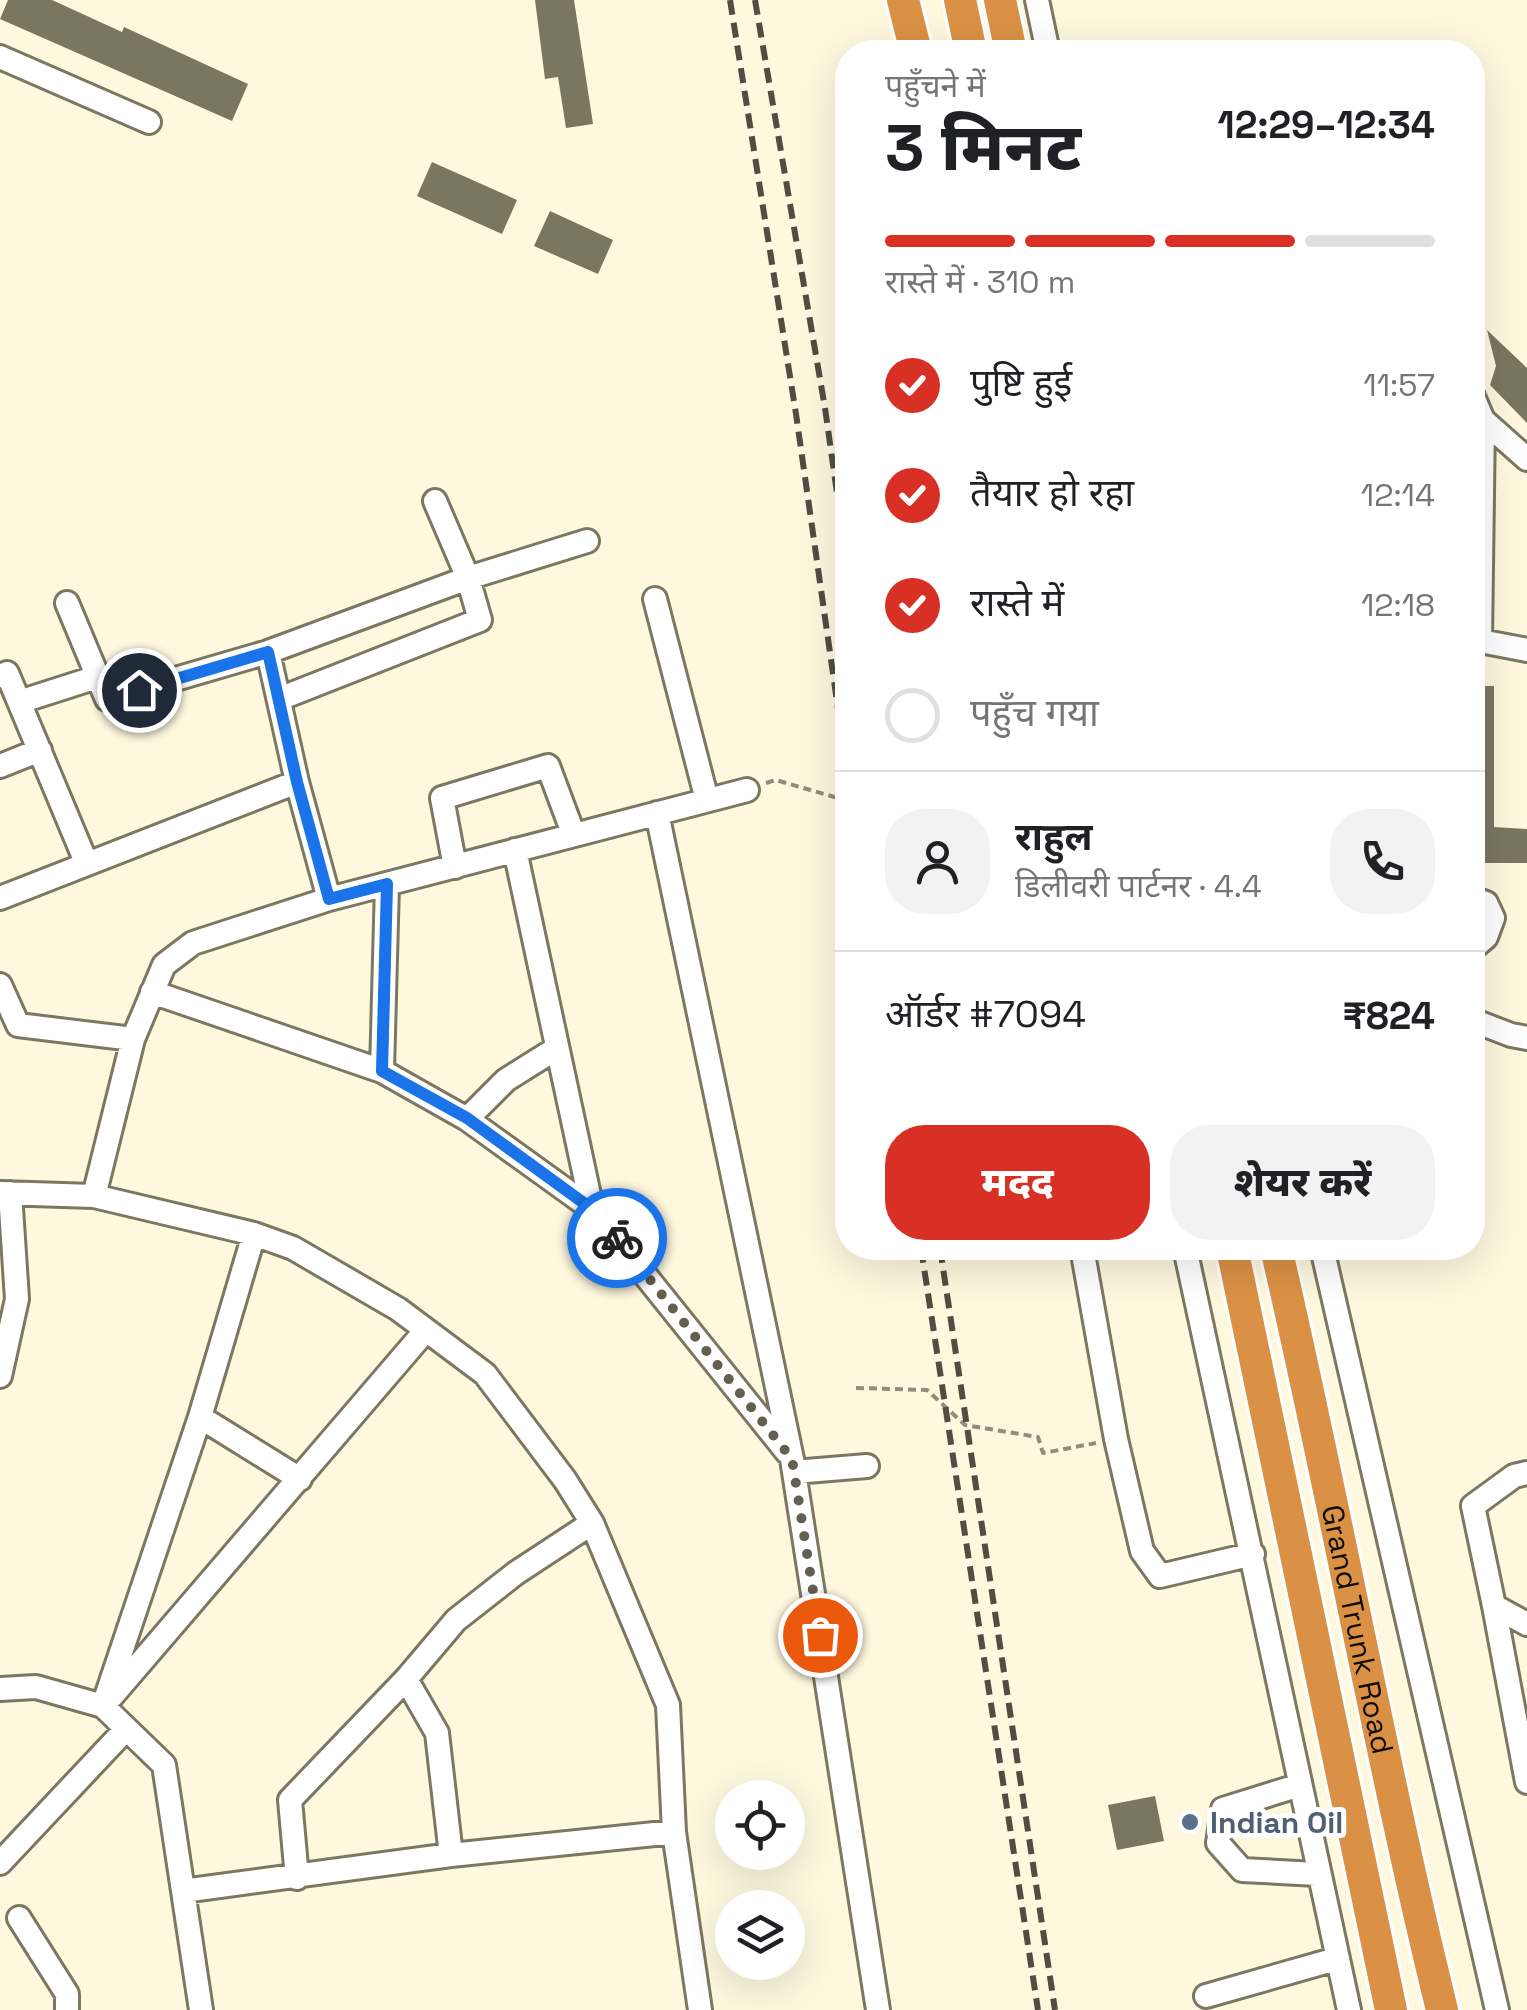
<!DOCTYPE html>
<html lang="hi">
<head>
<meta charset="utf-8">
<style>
	:root { --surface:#fff; --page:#f2f2f2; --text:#202124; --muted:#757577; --line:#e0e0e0; --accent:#d93025 }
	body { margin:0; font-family:"Space Grotesk","Noto Sans Devanagari",sans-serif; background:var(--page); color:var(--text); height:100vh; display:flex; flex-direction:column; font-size:38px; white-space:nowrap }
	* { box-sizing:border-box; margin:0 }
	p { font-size:32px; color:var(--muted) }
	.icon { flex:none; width:55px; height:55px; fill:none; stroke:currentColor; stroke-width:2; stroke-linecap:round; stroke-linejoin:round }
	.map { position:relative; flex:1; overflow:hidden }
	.sheet { position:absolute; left:835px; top:40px; width:650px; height:1220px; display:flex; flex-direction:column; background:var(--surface); border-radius:40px; box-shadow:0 10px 40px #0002 }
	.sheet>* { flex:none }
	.controls { position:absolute; left:715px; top:1780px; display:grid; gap:20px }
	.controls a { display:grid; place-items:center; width:90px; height:90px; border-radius:50%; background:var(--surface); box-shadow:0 10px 40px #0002; font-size:50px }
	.pin { position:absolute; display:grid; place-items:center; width:85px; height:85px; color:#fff; margin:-42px; border:5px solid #fff; border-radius:50%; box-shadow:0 2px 10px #0007 }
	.courier { position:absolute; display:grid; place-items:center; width:100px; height:100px; margin:-50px; border:8px solid #1a73e8; border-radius:50%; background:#fff; color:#222; box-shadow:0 2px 12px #0007 }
	.headline em { font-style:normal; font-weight:800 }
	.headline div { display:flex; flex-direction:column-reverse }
	.headline { display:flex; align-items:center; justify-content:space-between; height:170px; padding:0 50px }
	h1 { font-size:65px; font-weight:800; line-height:75px }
	.bar { display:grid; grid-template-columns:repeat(4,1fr); gap:15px 10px; align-content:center; height:120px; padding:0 50px }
	.bar i { height:12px; border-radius:8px; background:var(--line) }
	.bar .current { background:var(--accent) }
	.bar p { grid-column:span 4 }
	.line { display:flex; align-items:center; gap:25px; padding:0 50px; border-top:2px solid var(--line) }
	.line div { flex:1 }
	.round { display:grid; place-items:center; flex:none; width:105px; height:105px; border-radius:40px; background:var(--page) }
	ol { padding:0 50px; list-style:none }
	li { display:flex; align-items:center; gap:30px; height:110px }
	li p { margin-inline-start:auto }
	li .icon { padding:10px; border-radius:50%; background:var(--accent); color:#fff; stroke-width:4 }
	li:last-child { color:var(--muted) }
	li i { width:55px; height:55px; border:5px solid var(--line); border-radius:50% }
	.button { display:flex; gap:20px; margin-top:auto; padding:20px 50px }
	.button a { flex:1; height:115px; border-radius:40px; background:var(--accent); color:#fff; font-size:40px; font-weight:800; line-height:115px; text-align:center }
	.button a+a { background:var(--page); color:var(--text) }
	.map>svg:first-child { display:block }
	.building { fill:#7b7660 }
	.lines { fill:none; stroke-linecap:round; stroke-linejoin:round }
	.minor-casing { stroke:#7c7761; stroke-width:28 }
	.highway-casing { stroke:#fff; stroke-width:38 }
	.path { stroke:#918d7c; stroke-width:4; stroke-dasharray:8 5; stroke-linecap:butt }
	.minor { stroke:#fff; stroke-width:22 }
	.highway { stroke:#db9145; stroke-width:32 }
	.rail { stroke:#514e41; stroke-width:6; stroke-dasharray:15 8; stroke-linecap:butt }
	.done { stroke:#635f51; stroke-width:10; stroke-dasharray:0 18 }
	.route { stroke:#1a73e8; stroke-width:12 }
	.service-dot { fill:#5c6f8a; stroke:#fff; stroke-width:4 }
	.labels { text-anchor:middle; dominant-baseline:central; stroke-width:10; stroke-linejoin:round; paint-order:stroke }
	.street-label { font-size:30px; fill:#0f0d05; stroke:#fff }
	.service-label { font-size:30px; font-weight:bold; fill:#4e5e75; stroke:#fff; text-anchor:start }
</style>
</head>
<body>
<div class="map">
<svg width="1527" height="2010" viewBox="0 0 1527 2010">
	<rect width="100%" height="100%" fill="#fef8df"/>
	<path class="building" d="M8 0H52L122 32 124 27 248 84 232 121 0 19Z
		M535 0H574L593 124 566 128 558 77 545 79Z
		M432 162 517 200 502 234 417 196Z
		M550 211 613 240 598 274 534 246Z
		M1487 330 1527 368V423L1490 385 1496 366Z
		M1472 686H1494V827L1527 829V863H1472Z
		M1155 1796 1164 1841 1117 1850 1108 1805Z"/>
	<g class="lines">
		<defs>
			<path id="minor" d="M1037 0 1048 52
				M0 57 149 122
				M1472 394 1483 420 1527 459
				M1483 420 1480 641 1527 650
				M655 599 707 800
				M67 603 107 699 268 652 468 578 587 541
				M268 652 297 782 329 899
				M0 676 7 673 86 862
				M279 699 480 620 468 578 435 501
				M19 702 97 677
				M0 766 40 750
				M657 813 792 1459 878 2010
				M515 850 592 1209
				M455 867 442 798 548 766 573 833
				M0 898 297 782
				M1472 898 1486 903 1493 918 1486 937 1472 949
				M0 985 18 1025 133 1039
				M152 992 382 1071 467 1119 592 1209 787 1452
				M1472 1020 1511 1035 1527 1038
				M382 1071 387 884
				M467 1119 506 1080 557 1048
				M0 1193 94 1196 254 1234 293 1248 398 1309 485 1374 565 1480 592 1523 668 1705 674 1832 700 2010
				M94 1196 133 1039 164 965 193 943 329 899 747 790
				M1082 1248 1116 1439 1142 1551 1160 1576 1253 1554
				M1185 1248 1349 2010
				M1322 1248 1497 2010
				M0 1376 17 1299 10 1193
				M200 1417 300 1479
				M794 1472 867 1466
				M1527 1473 1514 1476 1473 1506 1494 1606 1527 1624
				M1494 1606 1527 1782
				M406 1679 437 1733 451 1855
				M0 1689 36 1687 103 1706 164 1765 201 2010
				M112 1696 426 1330
				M103 1706 200 1417 254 1234
				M1300 1785 1223 1809 1218 1843 1242 1870 1317 1874
				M0 1863 126 1729
				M297 1878 290 1800 406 1679 456 1620 516 1573 592 1523
				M183 1891 451 1855 674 1832
				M19 1918 67 1994V2010
				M1206 1996 1336 1959"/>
			<g id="highway">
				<path d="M903 0 916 52"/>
				<path d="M960 0 971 52"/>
				<path d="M1000 0 1011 52"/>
				<path d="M1232 1248 1391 2010"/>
				<path id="s1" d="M1276 1248C1335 1501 1380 1757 1442 2010"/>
			</g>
		</defs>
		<use href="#minor" class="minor-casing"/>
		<use href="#highway" class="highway-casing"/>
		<path class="path" d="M766 783 776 780 848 801
			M856 1388 927 1390 965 1425 1038 1437 1043 1453 1096 1443"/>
		<use href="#minor" class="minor"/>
		<use href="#highway" class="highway"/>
		<path class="rail" d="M730 0 796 414 848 779
			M755 0 825 408 848 571
			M921 1248 1038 2010
			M940 1248 1055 2010"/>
	</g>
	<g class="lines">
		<path class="done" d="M617 1238 792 1459 820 1635"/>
		<path class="route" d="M139 690 268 652 297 782 329 899 387 884 382 1071 467 1118 592 1209 617 1238"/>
	</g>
	<circle class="service-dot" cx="1190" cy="1822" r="10"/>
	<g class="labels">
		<g class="street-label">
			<text stroke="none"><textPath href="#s1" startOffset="390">Grand Trunk Road</textPath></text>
		</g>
		<g class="service-label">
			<text x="1210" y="1822">Indian Oil</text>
		</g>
	</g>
</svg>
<div class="controls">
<a><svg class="icon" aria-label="locate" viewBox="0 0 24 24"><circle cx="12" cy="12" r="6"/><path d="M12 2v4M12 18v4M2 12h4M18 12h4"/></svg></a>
<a><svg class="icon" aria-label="layers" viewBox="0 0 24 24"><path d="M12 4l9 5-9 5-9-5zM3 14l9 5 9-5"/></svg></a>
</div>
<div class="pin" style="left:820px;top:1635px;background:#ea580c"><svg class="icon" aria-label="bag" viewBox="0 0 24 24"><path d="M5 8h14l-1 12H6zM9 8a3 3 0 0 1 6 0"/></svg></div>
<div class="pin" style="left:139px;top:690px;background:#1f2937"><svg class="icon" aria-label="home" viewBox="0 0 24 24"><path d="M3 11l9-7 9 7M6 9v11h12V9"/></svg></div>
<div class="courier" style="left:617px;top:1238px"><svg class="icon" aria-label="bike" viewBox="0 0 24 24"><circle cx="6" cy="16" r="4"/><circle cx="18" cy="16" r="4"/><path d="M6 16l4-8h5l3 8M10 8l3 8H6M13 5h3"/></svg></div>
<section class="sheet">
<div class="headline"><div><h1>3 मिनट</h1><p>पहुँचने में</p></div><em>12:29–12:34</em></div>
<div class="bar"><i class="current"></i><i class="current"></i><i class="current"></i><i></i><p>रास्ते में · 310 m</p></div>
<ol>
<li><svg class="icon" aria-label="check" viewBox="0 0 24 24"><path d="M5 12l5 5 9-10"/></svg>पुष्टि हुई<p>11:57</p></li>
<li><svg class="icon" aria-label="check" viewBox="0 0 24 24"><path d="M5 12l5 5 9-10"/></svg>तैयार हो रहा<p>12:14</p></li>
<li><svg class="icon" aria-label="check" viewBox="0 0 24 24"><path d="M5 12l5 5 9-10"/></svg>रास्ते में<p>12:18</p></li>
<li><i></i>पहुँच गया</li>
</ol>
<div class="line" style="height:180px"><a class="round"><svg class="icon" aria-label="person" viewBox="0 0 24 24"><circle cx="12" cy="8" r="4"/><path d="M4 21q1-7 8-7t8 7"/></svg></a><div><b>राहुल</b><p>डिलीवरी पार्टनर · 4.4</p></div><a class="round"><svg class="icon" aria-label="phone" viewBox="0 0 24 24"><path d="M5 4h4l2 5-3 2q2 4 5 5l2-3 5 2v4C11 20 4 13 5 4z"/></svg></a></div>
<div class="line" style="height:130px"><div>ऑर्डर #7094</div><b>₹824</b></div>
<div class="button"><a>मदद</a><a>शेयर करें</a></div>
</section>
</div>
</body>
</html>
